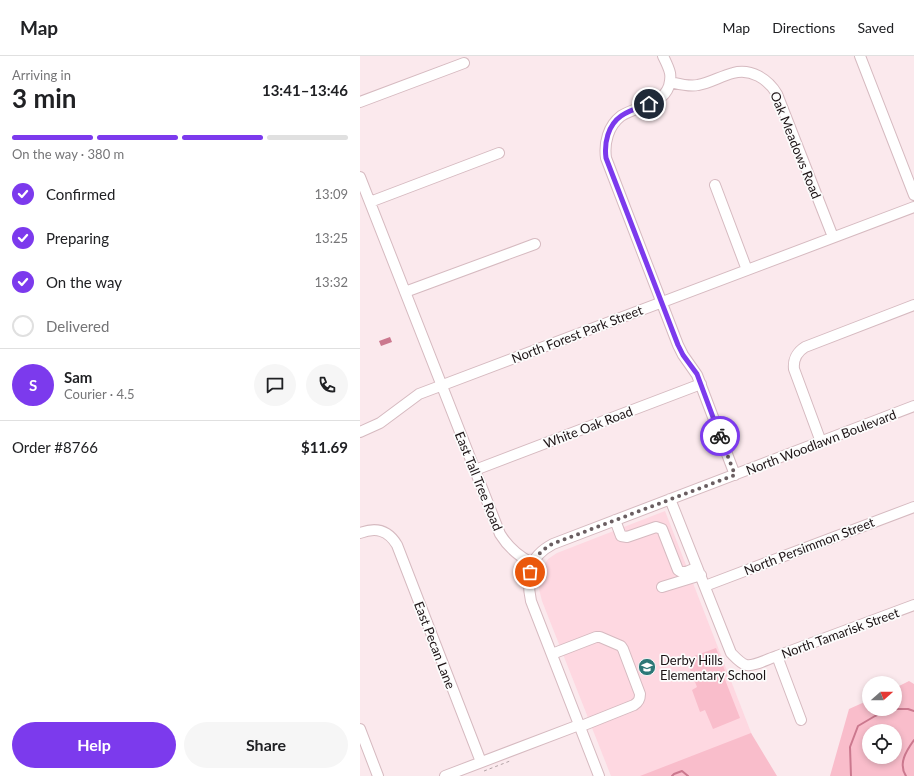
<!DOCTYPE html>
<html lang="en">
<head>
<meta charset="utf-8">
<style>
	:root { --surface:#fff; --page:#f6f6f6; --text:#202124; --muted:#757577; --line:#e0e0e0; --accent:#7c3aed }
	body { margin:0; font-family:Lato,sans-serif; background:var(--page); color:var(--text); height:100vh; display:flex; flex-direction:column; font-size:15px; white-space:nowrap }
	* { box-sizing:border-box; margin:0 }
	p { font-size:13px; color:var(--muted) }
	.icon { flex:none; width:22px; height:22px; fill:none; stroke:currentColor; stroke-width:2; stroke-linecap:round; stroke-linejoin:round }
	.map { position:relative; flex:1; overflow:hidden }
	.panel { display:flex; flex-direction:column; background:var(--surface); width:360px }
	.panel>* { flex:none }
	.needle { width:26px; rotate:69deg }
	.buttons { position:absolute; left:502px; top:620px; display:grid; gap:8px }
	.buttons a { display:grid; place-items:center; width:40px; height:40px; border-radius:50%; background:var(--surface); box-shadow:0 2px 6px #0003; font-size:20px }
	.pin { position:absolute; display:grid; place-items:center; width:34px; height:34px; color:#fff; margin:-17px; border:2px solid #fff; border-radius:50%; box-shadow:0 1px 4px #0007 }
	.courier { position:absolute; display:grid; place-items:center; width:40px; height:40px; margin:-20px; border:3px solid #7c3aed; border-radius:50%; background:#fff; color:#222; box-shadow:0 1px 5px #0007 }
	.head em { font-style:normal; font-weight:700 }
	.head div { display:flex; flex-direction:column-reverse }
	.head { display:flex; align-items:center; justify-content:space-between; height:68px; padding:0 12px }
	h1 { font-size:26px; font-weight:700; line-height:30px }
	.bar { display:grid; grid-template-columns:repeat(4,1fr); gap:6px 4px; align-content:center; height:48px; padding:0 12px }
	.bar i { height:5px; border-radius:3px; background:var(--line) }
	.bar .on { background:var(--accent) }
	.bar p { grid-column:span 4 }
	.line { display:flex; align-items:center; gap:10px; padding:0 12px; border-top:1px solid var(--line) }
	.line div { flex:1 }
	.round { display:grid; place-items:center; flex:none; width:42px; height:42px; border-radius:21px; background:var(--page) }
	ol { padding:0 12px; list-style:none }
	li { display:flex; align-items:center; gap:12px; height:44px }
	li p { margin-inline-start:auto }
	li .icon { padding:4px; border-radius:50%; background:var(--accent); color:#fff; stroke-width:4 }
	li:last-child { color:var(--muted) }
	li i { width:22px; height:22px; border:2px solid var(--line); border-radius:50% }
	.primary-button { display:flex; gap:8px; margin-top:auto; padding:8px 12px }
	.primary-button a { flex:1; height:46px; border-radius:24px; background:var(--accent); color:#fff; font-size:16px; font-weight:700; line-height:46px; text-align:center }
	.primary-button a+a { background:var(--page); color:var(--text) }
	header { display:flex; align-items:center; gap:24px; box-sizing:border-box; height:56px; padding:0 20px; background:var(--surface); border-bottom:1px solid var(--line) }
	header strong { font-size:19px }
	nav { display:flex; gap:22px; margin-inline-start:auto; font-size:14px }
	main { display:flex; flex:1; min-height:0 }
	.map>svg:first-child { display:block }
	.built { fill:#fed8e1 }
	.green { fill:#f9bdcb; fill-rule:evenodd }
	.water { fill:#cb788e }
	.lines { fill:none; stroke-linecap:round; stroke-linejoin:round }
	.stream { stroke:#cb788e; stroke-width:2 }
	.minor-casing { stroke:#d6bac0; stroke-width:12 }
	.path { stroke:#b3a4a7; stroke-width:1; stroke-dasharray:3 3; stroke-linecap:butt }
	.minor { stroke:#fff; stroke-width:10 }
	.done { stroke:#6a5e61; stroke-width:4; stroke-dasharray:0 7.2 }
	.route { stroke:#7c3aed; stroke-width:5 }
	.labels { text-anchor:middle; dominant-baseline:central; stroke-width:3.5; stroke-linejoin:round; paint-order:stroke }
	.street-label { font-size:13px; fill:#1c1315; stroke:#fcfcfc }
	.poi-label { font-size:13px; fill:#1c1315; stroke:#fcfcfc; text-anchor:start }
</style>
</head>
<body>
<header>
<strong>Map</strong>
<nav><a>Map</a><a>Directions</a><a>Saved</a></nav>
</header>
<main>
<section class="panel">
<div class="head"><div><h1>3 min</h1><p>Arriving in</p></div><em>13:41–13:46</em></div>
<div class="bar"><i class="on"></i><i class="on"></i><i class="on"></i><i></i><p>On the way · 380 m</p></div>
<ol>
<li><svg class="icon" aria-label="check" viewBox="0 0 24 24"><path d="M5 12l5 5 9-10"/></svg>Confirmed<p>13:09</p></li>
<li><svg class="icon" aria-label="check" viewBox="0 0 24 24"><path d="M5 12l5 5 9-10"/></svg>Preparing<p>13:25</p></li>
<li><svg class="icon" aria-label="check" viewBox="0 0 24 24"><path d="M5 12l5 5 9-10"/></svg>On the way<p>13:32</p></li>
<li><i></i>Delivered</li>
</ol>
<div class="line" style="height:72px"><b class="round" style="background:var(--accent);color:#fff">S</b><div><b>Sam</b><p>Courier · 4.5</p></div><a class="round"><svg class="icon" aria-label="chat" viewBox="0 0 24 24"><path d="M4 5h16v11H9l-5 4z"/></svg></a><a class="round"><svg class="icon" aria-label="phone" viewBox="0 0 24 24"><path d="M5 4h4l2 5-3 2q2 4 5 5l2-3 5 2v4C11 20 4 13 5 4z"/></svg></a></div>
<div class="line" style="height:52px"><div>Order #8766</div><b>$11.69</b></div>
<div class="primary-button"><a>Help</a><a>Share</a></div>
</section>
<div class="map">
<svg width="554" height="720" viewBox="0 0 554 720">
	<rect width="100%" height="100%" fill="#fbe9ed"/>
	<path class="built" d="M305 455 392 679 282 720H251L182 545 179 533V521L183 511 188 503 197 497Z"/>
	<path class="green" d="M356 592 367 620 364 621 380 662 353 673 345 654 340 656 332 634 337 631 326 603Z
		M549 625 554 628V720H470L489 653 509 644V653H535V632ZM509 675H535V701H509Z
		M391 677 417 720H280Z"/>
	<path class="water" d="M30 281 32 286 21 290 19 285Z"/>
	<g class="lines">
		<path class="stream" d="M535 653H548L554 655
			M312 720 314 718 322 715 328 720
			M491 720 490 691 498 670 515 660 530 653
			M546 720C538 708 546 695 554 684"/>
		<defs>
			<path id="minor" d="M303 0C306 6 309 12 310 17 311 22 310 26 309 30 302 50 276 50 261 60 248 70 244 87 246 102L318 289 323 299 337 319 375 419
				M500 0 554 139
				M310 26C319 28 329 31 338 29 350 27 361 20 373 17 391 12 408 23 417 38L473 181
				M0 46 104 7
				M0 121 140 478C148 491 158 500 172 507
				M355 129 387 214
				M10 146 139 97
				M45 236 175 188
				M0 376 20 367 59 338 554 151
				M461 386 434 313C433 304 437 296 445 291L554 249
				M115 414 341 328
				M310 443 371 597C375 601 380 607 386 609 393 611 410 602 417 600L554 549
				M255 464 261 480 267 481 296 471 302 473 318 514C324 519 331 514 337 511
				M0 477C16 471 28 474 37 489L121 706
				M345 530 554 451
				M302 531 341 519
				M192 598 236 581H240L261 590 263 593 280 638C280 643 279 646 274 649L219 671
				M417 600 441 664
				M0 673 18 720
				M85 720 219 669
				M239 720 171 545C166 520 168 501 193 488L554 350"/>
		</defs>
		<use href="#minor" class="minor-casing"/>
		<path class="path" d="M124 715 150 705"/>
		<use href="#minor" class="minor"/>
	</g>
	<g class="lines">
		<path class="done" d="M170 516C170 513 171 509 173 506 177 499 185 492 192 488L375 419 360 380"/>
		<path class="route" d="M289 48C280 51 269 54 261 60 248 69 244 87 246 102L318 289 323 299 337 318 360 380"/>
	</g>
	<defs>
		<symbol id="school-disc" viewBox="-11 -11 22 22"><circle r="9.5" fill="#2d7777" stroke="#fcfcfc"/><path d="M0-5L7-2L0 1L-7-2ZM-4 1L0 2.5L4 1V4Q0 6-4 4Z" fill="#fff"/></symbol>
	</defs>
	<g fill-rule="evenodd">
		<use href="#school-disc" x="277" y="601" width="20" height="20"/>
	</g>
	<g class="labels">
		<g class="street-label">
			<text transform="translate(436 89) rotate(68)">Oak Meadows Road</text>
			<text transform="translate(217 278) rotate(-21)">North Forest Park Street</text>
			<text transform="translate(228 371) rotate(-21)">White Oak Road</text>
			<text transform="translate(461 386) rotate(-21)">North Woodlawn Boulevard</text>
			<text transform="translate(119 425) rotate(68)">East Tall Tree Road</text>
			<text transform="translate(449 490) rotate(-21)">North Persimmon Street</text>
			<text transform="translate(480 577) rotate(-20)">North Tamarisk Street</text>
			<text transform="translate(75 589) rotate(69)">East Pecan Lane</text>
		</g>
		<g class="poi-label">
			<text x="300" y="604">Derby Hills<tspan x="300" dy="15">Elementary School</tspan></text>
		</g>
	</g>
</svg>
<div class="buttons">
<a><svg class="needle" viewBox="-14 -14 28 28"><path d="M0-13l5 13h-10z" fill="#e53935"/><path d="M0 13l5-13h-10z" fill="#757577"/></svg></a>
<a><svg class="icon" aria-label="locate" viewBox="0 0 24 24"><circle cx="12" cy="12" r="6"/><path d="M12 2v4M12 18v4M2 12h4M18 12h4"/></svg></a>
</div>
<div class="pin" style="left:170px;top:516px;background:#ea580c"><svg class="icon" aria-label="bag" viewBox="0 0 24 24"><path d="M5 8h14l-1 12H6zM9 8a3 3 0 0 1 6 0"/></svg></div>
<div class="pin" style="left:289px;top:48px;background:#1f2937"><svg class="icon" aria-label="home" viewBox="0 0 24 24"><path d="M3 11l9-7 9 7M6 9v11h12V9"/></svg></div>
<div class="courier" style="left:360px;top:380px"><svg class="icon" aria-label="bike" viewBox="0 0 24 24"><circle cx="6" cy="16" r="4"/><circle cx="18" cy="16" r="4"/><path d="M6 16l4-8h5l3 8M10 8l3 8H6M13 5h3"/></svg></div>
</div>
</main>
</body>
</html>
